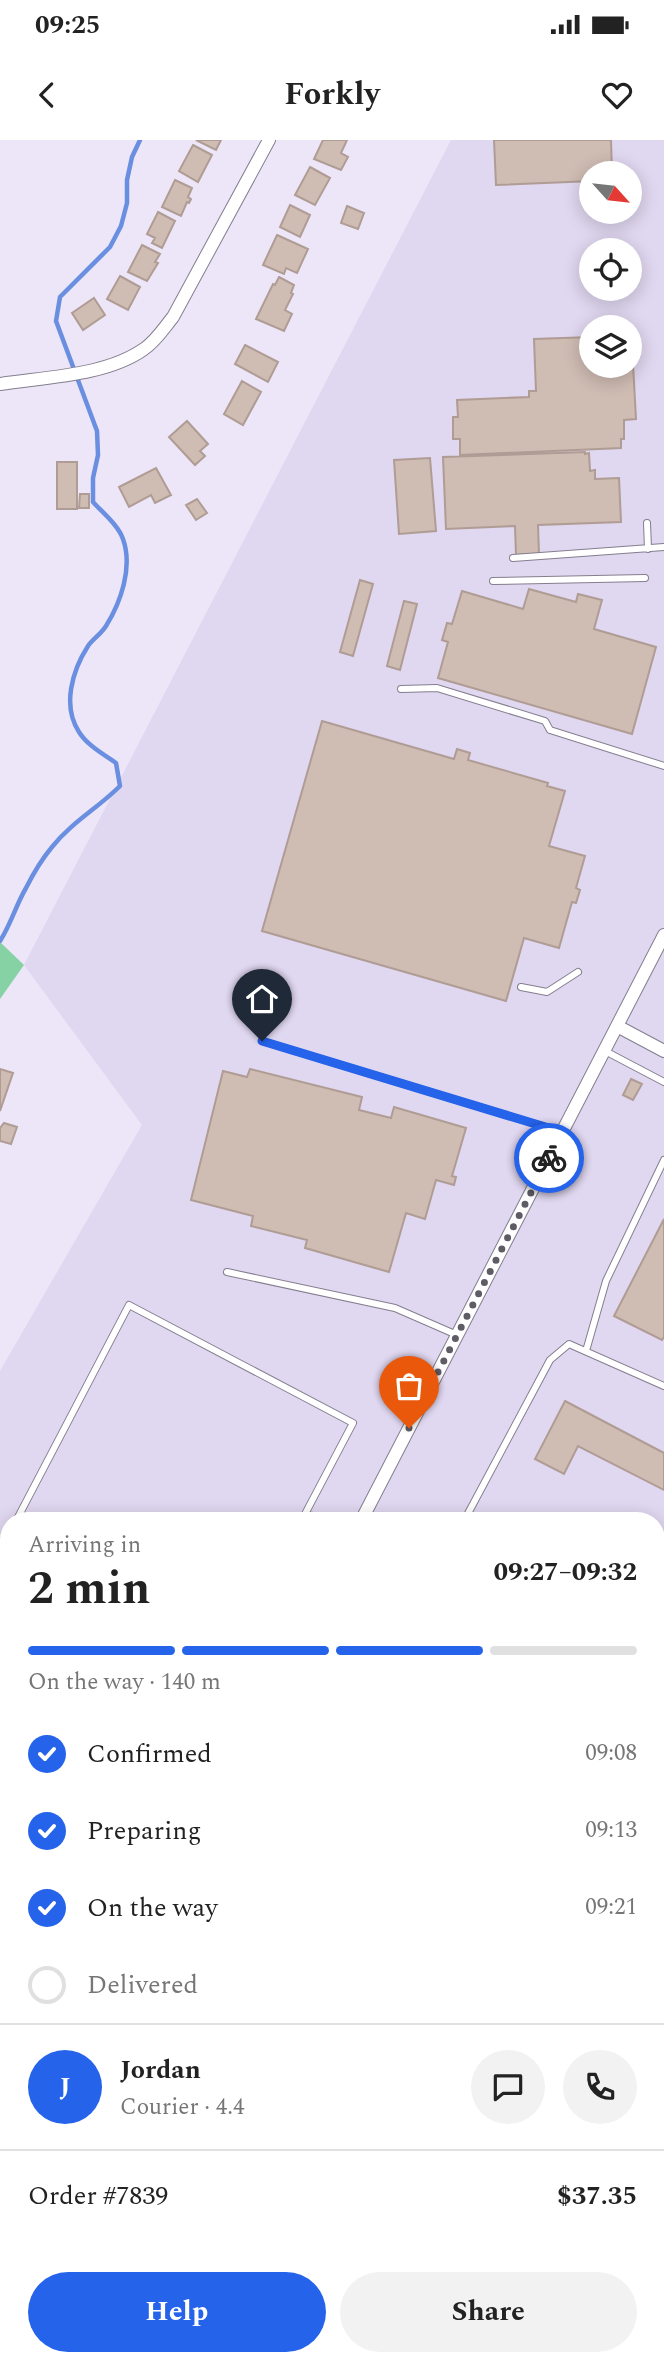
<!DOCTYPE html>
<html lang="en">
<head>
<meta charset="utf-8">
<style>
	:root { --surface:#fff; --page:#f2f2f2; --text:#222; --muted:#767676; --line:#e0e0e0; --accent:#2563eb }
	body { margin:0; font-family:Spectral,serif; background:var(--page); color:var(--text); height:100vh; display:flex; flex-direction:column; font-size:26px; white-space:nowrap }
	* { box-sizing:border-box; margin:0 }
	p { font-size:23px; color:var(--muted) }
	.icon { flex:none; width:38px; height:38px; fill:none; stroke:currentColor; stroke-width:2; stroke-linecap:round; stroke-linejoin:round }
	.map { position:relative; flex:1; overflow:hidden }
	.drawer { position:absolute; left:0px; top:1372px; width:665px; height:854px; display:flex; flex-direction:column; background:var(--surface); border-radius:28px 28px 0 0; box-shadow:0 4px 18px #0003 }
	.drawer>* { flex:none }
	.needle { width:46px; rotate:117deg }
	.controls { position:absolute; left:579px; top:21px; display:grid; gap:14px }
	.controls a { display:grid; place-items:center; width:63px; height:63px; border-radius:50%; background:var(--surface); box-shadow:0 4px 18px #0003; font-size:35px }
	.pin { position:absolute; display:grid; place-items:center; width:60px; height:60px; color:#fff; margin:-72px -30px; border-radius:50% 50% 50% 0; rotate:-45deg; box-shadow:0 0 7px #0007 }
	.pin .icon { rotate:45deg }
	.courier { position:absolute; display:grid; place-items:center; width:70px; height:70px; margin:-35px; border:5px solid #2563eb; border-radius:50%; background:#fff; color:#222; box-shadow:0 2px 9px #0007 }
	.summary em { font-style:normal; font-weight:700 }
	.summary div { display:flex; flex-direction:column-reverse }
	.summary { display:flex; align-items:center; justify-content:space-between; height:119px; padding:0 28px }
	h1 { font-size:46px; font-weight:700; line-height:52px }
	.bar { display:grid; grid-template-columns:repeat(4,1fr); gap:10px 7px; align-content:center; height:84px; padding:0 28px }
	.bar i { height:9px; border-radius:5px; background:var(--line) }
	.bar .selected { background:var(--accent) }
	.bar p { grid-column:span 4 }
	.line { display:flex; align-items:center; gap:18px; padding:0 28px; border-top:2px solid var(--line) }
	.line div { flex:1 }
	.round { display:grid; place-items:center; flex:none; width:74px; height:74px; border-radius:37px; background:var(--page) }
	ol { padding:0 28px; list-style:none }
	li { display:flex; align-items:center; gap:21px; height:77px }
	li p { margin-inline-start:auto }
	li .icon { padding:7px; border-radius:50%; background:var(--accent); color:#fff; stroke-width:4 }
	li:last-child { color:var(--muted) }
	li i { width:38px; height:38px; border:4px solid var(--line); border-radius:50% }
	.cta { display:flex; gap:14px; margin-top:auto; padding:14px 28px }
	.cta a { flex:1; height:80px; border-radius:42px; background:var(--accent); color:#fff; font-size:28px; font-weight:700; line-height:80px; text-align:center }
	.cta a+a { background:var(--page); color:var(--text) }
	.status { display:flex; justify-content:space-between; align-items:center; height:49px; padding:0 35px; background:var(--surface); direction:ltr }
	.status svg { height:19px; fill:currentColor }
	header { display:flex; justify-content:space-between; align-items:center; height:91px; padding:0 28px; background:var(--surface); font-size:32px; font-weight:700 }
	.map>svg:first-child { display:block }
	.built { fill:#e0d7f0; fill-rule:evenodd }
	.green { fill:#87d2a5 }
	.lines { fill:none; stroke-linecap:round; stroke-linejoin:round }
	.stream { stroke:#6a8fe0; stroke-width:4.5 }
	.building { fill:#cfbcb3; stroke:#af9c94; stroke-width:2 }
	.lane-casing { stroke:#847e8e; stroke-width:8 }
	.street-casing { stroke:#847e8e; stroke-width:14 }
	.secondary-casing { stroke:#847e8e; stroke-width:19 }
	.lane { stroke:#fff; stroke-width:6 }
	.street { stroke:#fff; stroke-width:12 }
	.secondary { stroke:#fff; stroke-width:18 }
	.done { stroke:#605c66; stroke-width:7; stroke-dasharray:0 12.6 }
	.route { stroke:#2563eb; stroke-width:9 }
</style>
</head>
<body>
<div class="status"><b>09:25</b><svg viewBox="0 0 49 12"><path d="M0 12V9h3v3zM5 12V6h3v6zM10 12V3h3v9zM15 12V0h3v12zM26 1h20v11H26zM47 4h2v5h-2z"/></svg></div>
<header><svg class="icon" aria-label="back" viewBox="0 0 24 24"><path d="M15 5l-7 7 7 7"/></svg>Forkly<svg class="icon" aria-label="heart" viewBox="0 0 24 24"><path d="M12 20l-8-8c-3-5 5-10 8-4 3-6 11-1 8 4z"/></svg></header>
<div class="map">
<svg width="664" height="2226" viewBox="0 0 664 2226">
	<rect width="100%" height="100%" fill="#ece6f8"/>
	<path class="built" d="M451 0H664V2226H0V1231L142 985 24 825ZM592 33H630V72H592ZM592 110H630V149H592ZM592 187H630V226H592ZM9 1381H656V2217H9Z"/>
	<path class="green" d="M0 802 24 825 0 859Z"/>
	<g class="lines">
		<path class="stream" d="M0 801C11 784 16 765 26 748 33 734 42 719 52 707 72 682 98 668 120 646L116 623C103 614 87 605 79 592 62 566 72 531 88 506 93 499 101 494 106 486 121 462 133 427 123 399 118 385 103 373 93 362V338L98 315 97 291 56 181 60 157 110 107 121 86 127 63V40L132 17 140 0"/>
	</g>
	<path class="building" d="M196 0H221L216 10Z
		M323 0H347L341 13 348 17 341 30 314 19Z
		M494 0H611L612 33H592V41L496 45Z
		M193 5 212 15 198 42 179 31Z
		M310 27 330 38 315 65 295 55Z
		M175 40 192 48 188 57 191 59 189 63 187 62 181 76 162 67Z
		M290 65 310 75 300 97 280 87Z
		M347 66 364 73 358 89 341 83Z
		M158 72 175 81 162 108 152 103 155 98 147 94Z
		M277 95 308 109 297 133 286 128 284 134 263 125Z
		M142 105 160 114 155 122 158 123 147 141 128 132Z
		M120 136 140 147 128 170 107 159Z
		M279 137 294 145 291 153 293 154 285 170 292 174 284 191 256 179 273 144 275 145Z
		M94 158 105 175 83 190 72 173Z
		M592 197V226L633 224 636 279 624 280V299H621V308L460 315V299H453V277H458L457 260 529 257V251H536L534 199Z
		M245 205 278 222 268 242 235 224Z
		M242 241 261 252 243 285 224 274Z
		M187 281 208 304 200 311 205 316 195 325 169 297Z
		M585 312V314L589 313 590 331 595 330V339L619 338 621 382 538 385 539 414 516 415 515 386 446 389 443 317Z
		M430 318 436 391 399 394 394 320Z
		M57 322H77V369H57Z
		M156 328 171 355 155 363 151 355 129 367 119 347Z
		M80 354H89V368H79Z
		M197 359 207 373 196 380 186 365Z
		M360 440 373 444 353 516 340 512Z
		M529 449 576 462 578 454 602 460 594 489 656 507 632 594 438 538 448 502 442 500 447 483 452 484 462 451 523 469Z
		M404 461 417 464 400 530 387 526Z
		M322 581 454 619 457 609 470 613 468 620 548 643 547 646 565 651 549 706 585 716 576 748 580 750 576 763 572 762 559 808 524 798 506 861 262 791Z
		M0 929 13 933 0 971Z
		M250 929 362 957 359 970 391 978 394 967 466 988 452 1036 456 1037 454 1045 436 1040 425 1079 406 1073 389 1132 305 1108 307 1100 251 1086 253 1076 191 1060 223 931 247 937Z
		M631 939 642 944 633 960 623 955Z
		M4 983 17 987 11 1004 0 1001V988Z
		M664 1079V1197L662 1200 614 1176Z
		M565 1261 664 1313V1350L578 1306 564 1334 535 1319Z
		M664 1479V1944L656 1959V1494Z
		M9 1525V1852L0 1847V1543Z"/>
	<g class="lines">
		<defs>
			<path id="lane" d="M647 383 648 409
				M513 418 664 407
				M493 441 645 438
				M401 549 437 548 545 581 550 590 664 626
				M521 847 547 852 578 832
				M262 901 562 992
				M605 911 664 942
				M227 1132 395 1168 457 1195
				M586 1211 606 1141 664 1020
				M16 1381 129 1165 353 1283 304 1376
				M296 1381C308 1373 316 1375 328 1381
				M464 1381 550 1220 569 1204 664 1246
				M0 1411 9 1394
				M0 1486 9 1491
				M0 1526 9 1508
				M0 1880 9 1885
				M477 2226 482 2217"/>
			<path id="street" d="M0 244C45 237 106 236 144 209 156 201 164 188 173 177L269 0
				M617 886 664 911
				M361 1381 664 795"/>
			<path id="secondary" d="M0 1999 9 2003
				M420 2217 437 2226"/>
		</defs>
		<use href="#lane" class="lane-casing"/>
		<use href="#street" class="street-casing"/>
		<use href="#secondary" class="secondary-casing"/>
		<use href="#lane" class="lane"/>
		<use href="#street" class="street"/>
		<use href="#secondary" class="secondary"/>
	</g>
	<g class="lines">
		<path class="done" d="M409 1288 549 1018"/>
		<path class="route" d="M262 901 562 992 549 1018"/>
	</g>
</svg>
<div class="controls">
<a><svg class="needle" viewBox="-14 -14 28 28"><path d="M0-13l5 13h-10z" fill="#e53935"/><path d="M0 13l5-13h-10z" fill="#767676"/></svg></a>
<a><svg class="icon" aria-label="locate" viewBox="0 0 24 24"><circle cx="12" cy="12" r="6"/><path d="M12 2v4M12 18v4M2 12h4M18 12h4"/></svg></a>
<a><svg class="icon" aria-label="layers" viewBox="0 0 24 24"><path d="M12 4l9 5-9 5-9-5zM3 14l9 5 9-5"/></svg></a>
</div>
<div class="pin" style="left:409px;top:1288px;background:#ea580c"><svg class="icon" aria-label="bag" viewBox="0 0 24 24"><path d="M5 8h14l-1 12H6zM9 8a3 3 0 0 1 6 0"/></svg></div>
<div class="pin" style="left:262px;top:901px;background:#1f2937"><svg class="icon" aria-label="home" viewBox="0 0 24 24"><path d="M3 11l9-7 9 7M6 9v11h12V9"/></svg></div>
<div class="courier" style="left:549px;top:1018px"><svg class="icon" aria-label="bike" viewBox="0 0 24 24"><circle cx="6" cy="16" r="4"/><circle cx="18" cy="16" r="4"/><path d="M6 16l4-8h5l3 8M10 8l3 8H6M13 5h3"/></svg></div>
<section class="drawer">
<div class="summary"><div><h1>2 min</h1><p>Arriving in</p></div><em>09:27–09:32</em></div>
<div class="bar"><i class="selected"></i><i class="selected"></i><i class="selected"></i><i></i><p>On the way · 140 m</p></div>
<ol>
<li><svg class="icon" aria-label="check" viewBox="0 0 24 24"><path d="M5 12l5 5 9-10"/></svg>Confirmed<p>09:08</p></li>
<li><svg class="icon" aria-label="check" viewBox="0 0 24 24"><path d="M5 12l5 5 9-10"/></svg>Preparing<p>09:13</p></li>
<li><svg class="icon" aria-label="check" viewBox="0 0 24 24"><path d="M5 12l5 5 9-10"/></svg>On the way<p>09:21</p></li>
<li><i></i>Delivered</li>
</ol>
<div class="line" style="height:126px"><b class="round" style="background:var(--accent);color:#fff">J</b><div><b>Jordan</b><p>Courier · 4.4</p></div><a class="round"><svg class="icon" aria-label="chat" viewBox="0 0 24 24"><path d="M4 5h16v11H9l-5 4z"/></svg></a><a class="round"><svg class="icon" aria-label="phone" viewBox="0 0 24 24"><path d="M5 4h4l2 5-3 2q2 4 5 5l2-3 5 2v4C11 20 4 13 5 4z"/></svg></a></div>
<div class="line" style="height:91px"><div>Order #7839</div><b>$37.35</b></div>
<div class="cta"><a>Help</a><a>Share</a></div>
</section>
</div>
</body>
</html>
